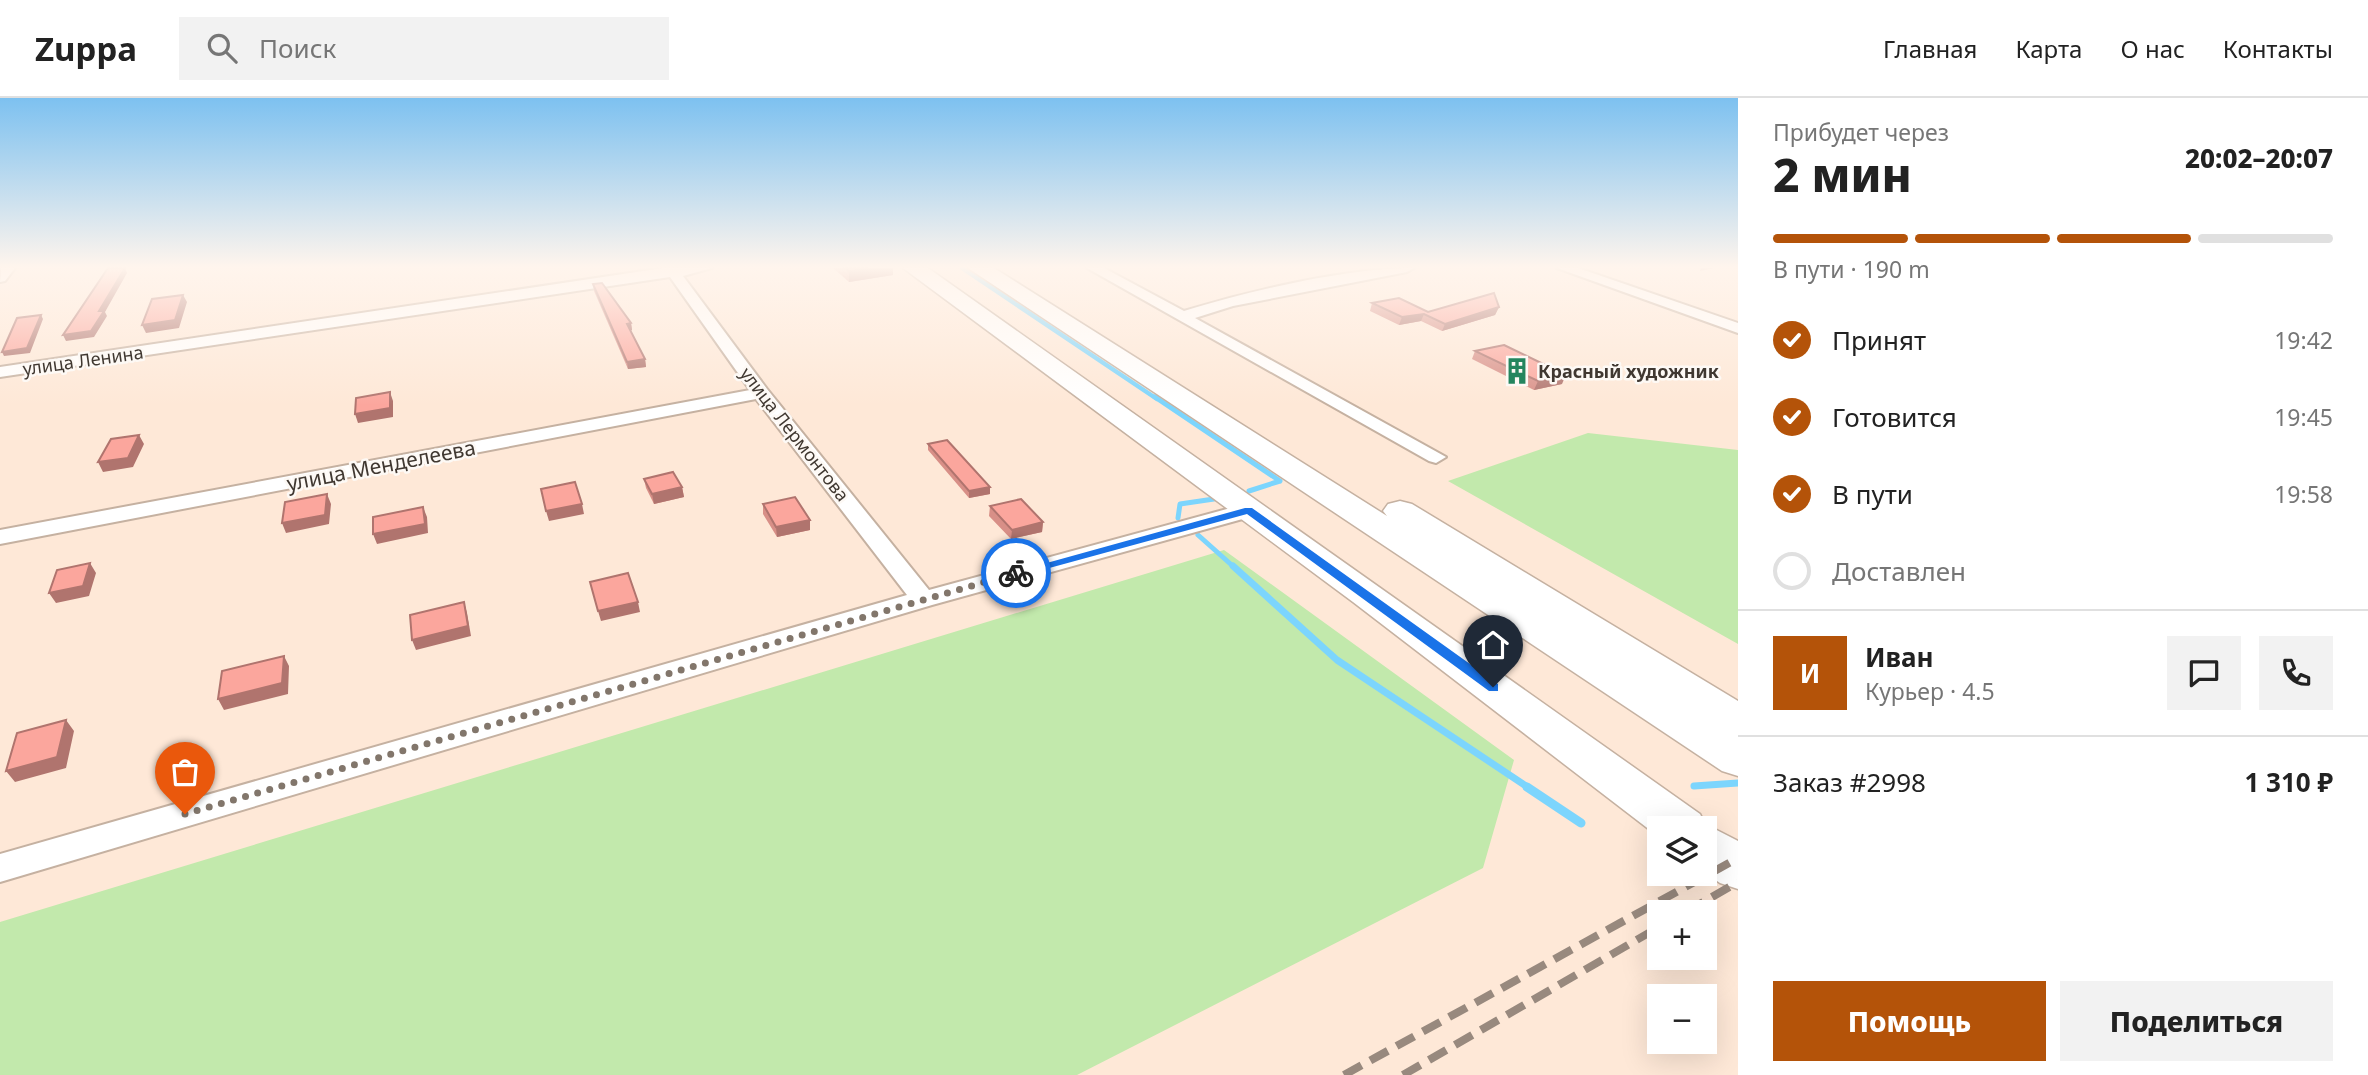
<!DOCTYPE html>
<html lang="ru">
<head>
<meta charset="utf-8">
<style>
	:root { --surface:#fff; --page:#f2f2f2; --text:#222; --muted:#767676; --line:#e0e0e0; --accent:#b45309 }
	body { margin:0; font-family:"Noto Sans",sans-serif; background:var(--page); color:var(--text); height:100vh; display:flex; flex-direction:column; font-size:26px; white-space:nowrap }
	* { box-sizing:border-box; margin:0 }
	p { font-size:23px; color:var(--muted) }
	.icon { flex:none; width:38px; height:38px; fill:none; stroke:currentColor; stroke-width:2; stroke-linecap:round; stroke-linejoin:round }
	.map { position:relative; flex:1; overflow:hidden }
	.drawer { display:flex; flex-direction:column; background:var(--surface); width:630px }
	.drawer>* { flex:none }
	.buttons { position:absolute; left:1647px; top:718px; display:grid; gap:14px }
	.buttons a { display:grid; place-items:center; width:70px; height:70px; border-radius:0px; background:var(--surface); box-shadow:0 7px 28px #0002; font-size:35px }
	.pin { position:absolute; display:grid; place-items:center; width:60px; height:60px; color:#fff; margin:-72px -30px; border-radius:50% 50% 50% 0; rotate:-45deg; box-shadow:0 0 7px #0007 }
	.pin .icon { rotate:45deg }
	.courier { position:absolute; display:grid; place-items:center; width:70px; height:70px; margin:-35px; border:5px solid #1a73e8; border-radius:50%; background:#fff; color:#222; box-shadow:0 2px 9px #0007 }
	.overview em { font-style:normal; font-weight:800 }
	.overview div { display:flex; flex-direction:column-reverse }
	.overview { display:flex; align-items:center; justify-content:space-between; height:119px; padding:0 35px }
	h1 { font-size:46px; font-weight:800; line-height:52px }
	.bar { display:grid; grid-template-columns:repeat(4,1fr); gap:10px 7px; align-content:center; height:84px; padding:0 35px }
	.bar i { height:9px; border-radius:5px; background:var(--line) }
	.bar .selected { background:var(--accent) }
	.bar p { grid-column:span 4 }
	.line { display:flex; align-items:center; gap:18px; padding:0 35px; border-top:2px solid var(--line) }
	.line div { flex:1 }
	.round { display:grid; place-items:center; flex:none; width:74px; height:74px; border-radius:0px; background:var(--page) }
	ol { padding:0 35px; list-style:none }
	li { display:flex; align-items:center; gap:21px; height:77px }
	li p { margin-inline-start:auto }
	li .icon { padding:7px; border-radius:50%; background:var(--accent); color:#fff; stroke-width:4 }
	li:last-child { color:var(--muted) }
	li i { width:38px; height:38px; border:4px solid var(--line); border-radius:50% }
	.primary-button { display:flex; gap:14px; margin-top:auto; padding:14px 35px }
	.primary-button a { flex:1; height:80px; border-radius:0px; background:var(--accent); color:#fff; font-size:28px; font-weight:800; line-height:80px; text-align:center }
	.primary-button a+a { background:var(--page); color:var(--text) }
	header { display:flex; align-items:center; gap:42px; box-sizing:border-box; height:98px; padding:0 35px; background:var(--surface); border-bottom:2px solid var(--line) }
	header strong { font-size:33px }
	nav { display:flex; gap:38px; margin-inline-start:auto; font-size:24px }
	.search { width:490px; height:63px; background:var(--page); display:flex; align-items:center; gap:18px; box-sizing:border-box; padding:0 24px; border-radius:0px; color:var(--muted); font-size:26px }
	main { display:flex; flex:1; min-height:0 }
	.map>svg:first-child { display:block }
	.green { fill:#c2e9ac }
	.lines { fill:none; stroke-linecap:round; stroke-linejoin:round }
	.stream-far3 { stroke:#7cd5fd; stroke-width:4.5 }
	.stream-far2 { stroke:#7cd5fd; stroke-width:5 }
	.stream-far1 { stroke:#7cd5fd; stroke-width:7 }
	.stream { stroke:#7cd5fd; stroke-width:9 }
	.minor-casing { stroke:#c5b1a1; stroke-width:4 }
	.highway-casing { stroke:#c5b1a1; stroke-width:3 }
	.minor { fill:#fff; fill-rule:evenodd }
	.highway { fill:#fff; fill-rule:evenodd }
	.rail { stroke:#98897e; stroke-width:8; stroke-dasharray:20 10; stroke-linecap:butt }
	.wall { fill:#d88f87 }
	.shaded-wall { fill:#b0746e }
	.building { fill:#fba69d; stroke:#b0746e; stroke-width:2 }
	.route { fill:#1a73e8 }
	.done { stroke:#82766b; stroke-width:7; stroke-dasharray:0 12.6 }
	.labels { text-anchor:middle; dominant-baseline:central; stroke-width:5; stroke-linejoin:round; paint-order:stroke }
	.far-street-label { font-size:18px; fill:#403831; stroke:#fdf9f5 }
	.far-poi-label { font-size:18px; font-weight:bold; fill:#403831; stroke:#fdf9f5; text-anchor:start }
	.street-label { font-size:21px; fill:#403831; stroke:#fdf9f5 }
</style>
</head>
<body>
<header>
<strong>Zuppa</strong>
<div class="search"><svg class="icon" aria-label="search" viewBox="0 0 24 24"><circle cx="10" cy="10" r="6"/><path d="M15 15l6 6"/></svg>Поиск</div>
<nav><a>Главная</a><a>Карта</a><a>О нас</a><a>Контакты</a></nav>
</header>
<main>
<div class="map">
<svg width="1738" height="977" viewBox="0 0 1738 977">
	<rect width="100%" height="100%" fill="#fee8d7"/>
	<path class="green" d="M1588 335 1738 352V546L1448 383Z
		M1224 452 1514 662 1483 770 1077 977H0V824Z"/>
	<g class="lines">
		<path class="stream-far3" d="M962 170 1157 301"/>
		<path class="stream-far2" d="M1155 299 1280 383
			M1249 393 1280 383
			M1178 420 1180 406 1214 401
			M1198 437 1235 470"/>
		<path class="stream-far1" d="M1233 468 1337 562 1529 690
			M1694 688 1738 685"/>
		<path class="stream" d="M1527 689 1581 725"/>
		<defs>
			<path id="minor" d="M15 170 5 183 0 184 1 170Z
				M663 170H712L683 178 767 291 929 492 1249 405 1260 412 1257 417 932 507 0 784V756L907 497 756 301 0 446V432L750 292 670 179 0 279V269Z
				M1087 170H1104L1184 213C1249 193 1346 170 1414 170L1407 174 1233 208 1195 220 1446 359 1436 365 1429 363Z
				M1557 170H1578L1738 225V235Z"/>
			<path id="highway" d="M903 170H928L1700 716 1705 726 1738 743V791L1720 785 1704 774V730H1659V739L1353 504Z
				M968 170H994L1387 418 1383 413 1388 406 1400 403 1412 406 1738 603V678L1722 673Z"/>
		</defs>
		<use href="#minor" class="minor-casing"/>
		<use href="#highway" class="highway-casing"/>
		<use href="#minor" class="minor"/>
		<use href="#highway" class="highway"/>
		<path class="rail" d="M1686 814 1738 784
			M1344 977 1738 760
			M1403 977 1659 829"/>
	</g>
	<path class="wall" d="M833 170H893V177L849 184Z
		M593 186 631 225 632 232 630 233 645 261 646 269 628 271 594 193Z
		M1372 205 1428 214 1499 209 1495 217 1442 233 1421 223 1399 227 1370 213Z
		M1475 253 1562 286 1534 292 1472 261Z
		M928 346 990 396 969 400 928 352Z
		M644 381 682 389 684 399 654 406 646 390Z
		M763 406 810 432 777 439 763 416Z
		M990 408 1043 424 1042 434 1011 441 989 418Z"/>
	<path class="shaded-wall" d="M125 170 127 175 105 214 107 218 94 239 66 243 63 237 99 213Z
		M869 170H893V177L849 184V173Z
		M1701 170H1714L1700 173Z
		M183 197 187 204 179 230 146 235 142 227Z
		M1499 209 1495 217 1442 233 1445 226Z
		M1424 216 1421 223 1399 227 1402 219Z
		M41 217 43 221 30 255 4 258 2 254Z
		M631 225 632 232 628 233 627 226Z
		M645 261 646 269 628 271 627 264Z
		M1566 277 1562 286 1534 292 1538 283Z
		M390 294 393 303V319L358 325 355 316Z
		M139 337 144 346 133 369 103 374 98 364Z
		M682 389 684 399 654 406 652 396Z
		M990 389V396L969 400V393Z
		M327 396 331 406 329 426 286 435 282 425Z
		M582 406 584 416 549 423 546 413Z
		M423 409 427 419 428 435 377 446 373 436Z
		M810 422V432L777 439 776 429Z
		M1043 424 1042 434 1011 441 1012 432Z
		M90 465 96 475 89 498 56 505 49 495Z
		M464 504 467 515 471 538 416 552 412 542Z
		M638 504 640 514 601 523 598 513Z
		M284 558 289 568 288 596 224 612 218 601Z
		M66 622 74 633 66 670 15 684 6 673Z"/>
	<path class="building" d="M108 170H125L99 213H104L91 233 63 237Z
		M845 170H869L849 173Z
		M602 185 631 225 627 226 645 261 627 264 593 186Z
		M1494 195 1499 209 1445 226 1424 216 1402 219 1372 205 1399 200 1428 214Z
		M183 197 175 222 142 227 152 201Z
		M41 217 27 250 2 254 17 220Z
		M1504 247 1566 277 1538 283 1475 253Z
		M390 294V310L355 316 356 300Z
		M139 337 128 360 98 364 111 341Z
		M947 342 990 389 969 393 928 346Z
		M673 374 682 389 652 396 644 381Z
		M575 384 582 406 546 413 541 391Z
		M327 396 325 417 282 425 285 404Z
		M795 399 810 422 776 429 763 406Z
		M1021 401 1043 424 1012 432 990 408Z
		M423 409 425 426 373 436V419Z
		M90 465 83 488 49 495 57 472Z
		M628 475 638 504 598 513 590 484Z
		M464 504 468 528 412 542 410 517Z
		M284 558 282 585 218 601 222 573Z
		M66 622 57 659 6 673 17 635Z"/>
	<linearGradient id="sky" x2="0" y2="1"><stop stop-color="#7dc1f0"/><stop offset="0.55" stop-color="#fff5ed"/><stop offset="1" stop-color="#fff5ed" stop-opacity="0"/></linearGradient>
	<rect width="1738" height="307" fill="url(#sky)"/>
	<path class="route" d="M1245 410H1252L1498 586V593H1489L1247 416 1020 478 1011 475Z"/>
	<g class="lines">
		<path class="done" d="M185 716 1016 475"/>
	</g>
	<defs>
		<symbol id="building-bare" viewBox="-9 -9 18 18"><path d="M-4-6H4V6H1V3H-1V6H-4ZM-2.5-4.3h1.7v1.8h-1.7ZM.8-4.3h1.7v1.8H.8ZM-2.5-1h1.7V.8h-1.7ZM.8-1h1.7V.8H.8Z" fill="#24855e" stroke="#fdf9f5" stroke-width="2.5" paint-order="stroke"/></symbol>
	</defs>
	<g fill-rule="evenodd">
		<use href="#building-bare" x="1498" y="254" width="38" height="38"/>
	</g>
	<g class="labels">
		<g class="far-street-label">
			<text transform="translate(83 262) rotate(-8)">улица Ленина</text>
			<text transform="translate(795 336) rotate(52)">улица Лермонтова</text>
		</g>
		<g class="far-poi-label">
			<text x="1538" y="273">Красный художник</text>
		</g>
		<g class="street-label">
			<text transform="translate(381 367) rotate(-11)">улица Менделеева</text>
		</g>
	</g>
</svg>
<div class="buttons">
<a><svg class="icon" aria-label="layers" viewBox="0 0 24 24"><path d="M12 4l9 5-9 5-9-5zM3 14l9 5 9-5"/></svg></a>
<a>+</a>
<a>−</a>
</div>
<div class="pin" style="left:185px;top:716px;background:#ea580c"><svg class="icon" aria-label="bag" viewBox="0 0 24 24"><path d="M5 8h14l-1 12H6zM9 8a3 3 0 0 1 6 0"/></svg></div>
<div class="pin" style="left:1493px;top:589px;background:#1f2937"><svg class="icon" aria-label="home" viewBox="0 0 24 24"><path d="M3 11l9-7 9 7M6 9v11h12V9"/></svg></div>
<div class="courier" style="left:1016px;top:475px"><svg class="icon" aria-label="bike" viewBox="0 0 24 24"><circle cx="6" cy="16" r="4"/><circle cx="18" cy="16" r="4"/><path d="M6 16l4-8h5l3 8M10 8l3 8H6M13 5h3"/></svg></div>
</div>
<section class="drawer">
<div class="overview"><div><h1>2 мин</h1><p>Прибудет через</p></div><em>20:02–20:07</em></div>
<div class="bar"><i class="selected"></i><i class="selected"></i><i class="selected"></i><i></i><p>В пути · 190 m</p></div>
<ol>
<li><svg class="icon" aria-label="check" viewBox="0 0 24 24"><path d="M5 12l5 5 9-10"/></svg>Принят<p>19:42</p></li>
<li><svg class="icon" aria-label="check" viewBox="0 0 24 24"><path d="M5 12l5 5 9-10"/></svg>Готовится<p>19:45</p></li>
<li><svg class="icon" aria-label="check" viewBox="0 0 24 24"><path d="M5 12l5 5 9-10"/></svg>В пути<p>19:58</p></li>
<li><i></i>Доставлен</li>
</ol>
<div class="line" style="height:126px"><b class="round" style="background:var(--accent);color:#fff">И</b><div><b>Иван</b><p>Курьер · 4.5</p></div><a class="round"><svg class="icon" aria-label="chat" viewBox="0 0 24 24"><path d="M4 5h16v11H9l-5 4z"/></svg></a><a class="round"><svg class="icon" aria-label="phone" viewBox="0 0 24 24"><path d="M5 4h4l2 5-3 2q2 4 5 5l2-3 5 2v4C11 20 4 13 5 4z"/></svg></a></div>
<div class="line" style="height:91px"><div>Заказ #2998</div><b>1 310 ₽</b></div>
<div class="primary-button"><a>Помощь</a><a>Поделиться</a></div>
</section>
</main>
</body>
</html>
